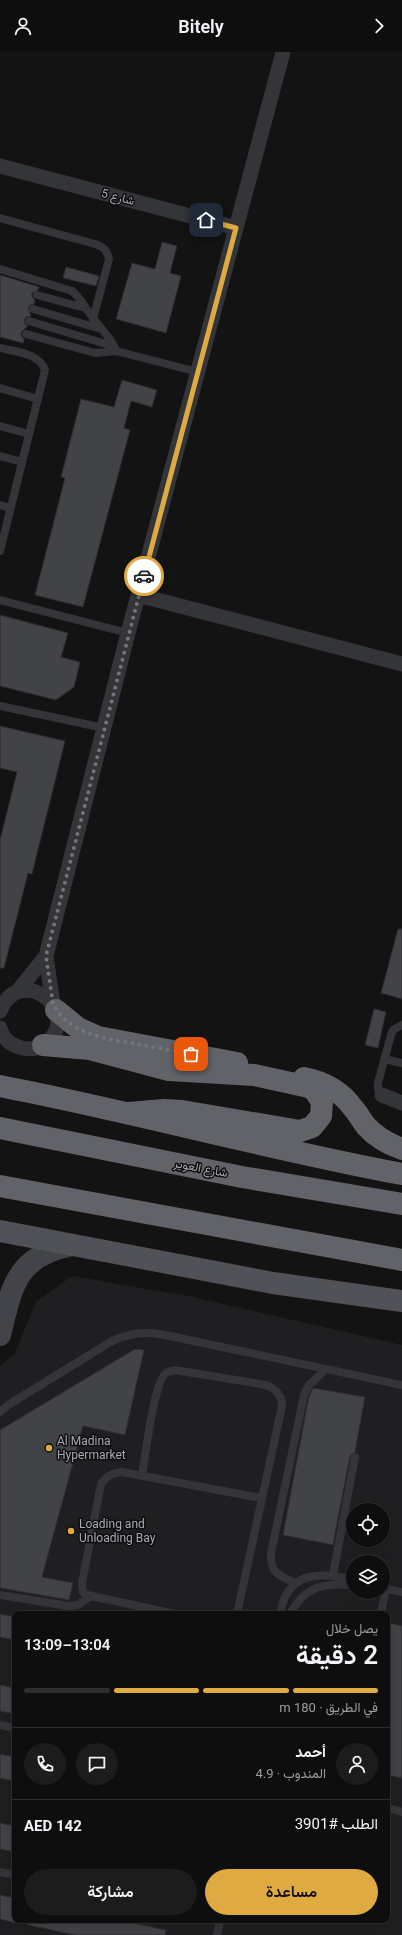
<!DOCTYPE html>
<html lang="ar">
<head>
<meta charset="utf-8">
<style>
	:root { --surface:#0e0e0f; --page:#1c1c1d; --text:#f1f3f6; --muted:#9b9c9e; --line:#2e2e2f; --accent:#deaa41 }
	body { margin:0; font-family:Roboto,Vazirmatn,sans-serif; background:var(--page); color:var(--text); direction:rtl; height:100vh; display:flex; flex-direction:column; font-size:15px; white-space:nowrap }
	* { box-sizing:border-box; margin:0 }
	p { font-size:13px; color:var(--muted) }
	.icon { flex:none; width:22px; height:22px; fill:none; stroke:currentColor; stroke-width:2; stroke-linecap:round; stroke-linejoin:round }
	.map { position:relative; flex:1; overflow:hidden; direction:ltr }
	.details { position:absolute; left:12px; top:1559px; width:378px; height:312px; display:flex; flex-direction:column; background:var(--surface); border-radius:8px; box-shadow:0 4px 16px #0002,0 0 0 1px var(--line); direction:rtl }
	.details>* { flex:none }
	.tools { position:absolute; left:346px; top:1451px; display:grid; gap:8px }
	.tools a { display:grid; place-items:center; width:44px; height:44px; border-radius:50%; background:var(--surface); box-shadow:0 4px 16px #0002,0 0 0 1px var(--line); font-size:20px }
	.pin { position:absolute; display:grid; place-items:center; width:34px; height:34px; color:#fff; margin:-17px; border-radius:8px; box-shadow:0 2px 6px #0006 }
	.courier { position:absolute; display:grid; place-items:center; width:40px; height:40px; margin:-20px; border:3px solid #deaa41; border-radius:50%; background:#fff; color:#222; box-shadow:0 1px 5px #0007 }
	.head em { font-style:normal; font-weight:600 }
	.head div { display:flex; flex-direction:column-reverse }
	.head { display:flex; align-items:center; justify-content:space-between; height:68px; padding:0 12px }
	h1 { font-size:26px; font-weight:600; line-height:30px }
	.bar { display:grid; grid-template-columns:repeat(4,1fr); gap:6px 4px; align-content:center; height:48px; padding:0 12px }
	.bar i { height:5px; border-radius:3px; background:var(--line) }
	.bar .on { background:var(--accent) }
	.bar p { grid-column:span 4 }
	.line { display:flex; align-items:center; gap:10px; padding:0 12px; border-top:1px solid var(--line) }
	.line div { flex:1 }
	.round { display:grid; place-items:center; flex:none; width:42px; height:42px; border-radius:21px; background:var(--page) }
	.button { display:flex; gap:8px; margin-top:auto; padding:8px 12px }
	.button a { flex:1; height:46px; border-radius:24px; background:var(--accent); color:#111; font-size:16px; font-weight:600; line-height:46px; text-align:center }
	.button a+a { background:var(--page); color:var(--text) }
	header { display:flex; justify-content:space-between; align-items:center; height:52px; padding:0 12px; background:var(--surface); font-size:18px; font-weight:600 }
	.map>svg:first-child { display:block }
	.built { fill:#1f1f21; fill-rule:evenodd }
	.building { fill:#424347; stroke:#2d2d30 }
	.lines { fill:none; stroke-linecap:round; stroke-linejoin:round }
	.lane { stroke:#343539; stroke-width:8 }
	.street { stroke:#343539; stroke-width:15 }
	.secondary { stroke:#424449; stroke-width:22 }
	.primary { stroke:#515257; stroke-width:22 }
	.highway { stroke:#616369; stroke-width:22 }
	.done { stroke:#73757b; stroke-width:4; stroke-dasharray:0 7.2 }
	.route { stroke:#deaa41; stroke-width:5 }
	.poi-dot { fill:#deaa41; stroke:#0e0e0f; stroke-width:1.5 }
	.labels { text-anchor:middle; dominant-baseline:central; stroke-width:3; stroke-linejoin:round; paint-order:stroke }
	.street-label { font-size:12px; fill:#a6aab3; stroke:#0e0e0f }
	.poi-label { font-size:12px; fill:#a6aab3; stroke:#0e0e0f; text-anchor:start }
</style>
</head>
<body>
<header><svg class="icon" aria-label="forward" viewBox="0 0 24 24"><path d="M9 5l7 7-7 7"/></svg>Bitely<svg class="icon" aria-label="person" viewBox="0 0 24 24"><circle cx="12" cy="8" r="4"/><path d="M4 21q1-7 8-7t8 7"/></svg></header>
<div class="map">
<svg width="402" height="1883" viewBox="0 0 402 1883">
	<rect width="100%" height="100%" fill="#131314"/>
	<path class="built" d="M72 1224 188 1244 402 1293V1883H0V1314L15 1301 36 1250ZM353 1458H383V1488H353ZM353 1510H383V1540H353ZM15 1562H387V1868H15Z"/>
	<path class="building" d="M162 190 177 194 170 221 181 224 166 281 116 267 132 211 155 217Z
		M66 215 99 224 96 234 63 226Z
		M0 223 39 235 38 238 32 241V245L35 248 34 252 30 253 28 256 31 264 26 265 24 268 25 272 28 274 21 280V284L24 287 23 291 0 285Z
		M122 328 157 338 152 355 131 349 124 376 130 378 83 555 35 543 65 426 61 425 81 347 114 355Z
		M0 563 68 581 61 605 80 610 74 635 56 648 0 634Z
		M0 674 65 689 32 822 28 821 4 916H0V788L17 720 0 716Z
		M398 877H402V947L381 941Z
		M374 957 386 960 378 996 365 993Z
		M135 1297 144 1298 125 1383 83 1374 42 1525 73 1531 69 1548 0 1536V1378Z
		M313 1336 365 1345 355 1400 350 1404 333 1493 283 1483 306 1359 309 1345Z
		M0 1562 15 1565V1588L0 1585Z
		M387 1570 402 1574V1726L387 1723Z
		M0 1633 15 1636V1662L0 1659Z
		M0 1702 15 1705V1729L0 1726Z
		M0 1771 15 1774V1800L0 1797Z
		M0 1843 15 1846V1871L0 1867Z
		M29 1868H119L166 1878 165 1883H75L28 1873Z"/>
	<g class="lines">
		<path class="lane" d="M0 166 95 192C104 195 107 198 109 207L93 267
			M0 217 72 239C81 246 86 258 94 267 102 278 111 286 116 298
			M37 243 85 256
			M33 257 101 277
			M29 269 106 292 116 299 198 320
			M26 282 95 301 116 299
			M0 296C16 300 39 301 45 318L0 499
			M0 336 38 347
			M0 374 29 382
			M0 404 22 410
			M0 453 11 456
			M0 548 128 581
			M0 654 104 676
			M384 1007 402 1011
			M382 1043 378 1038V1031L391 983 393 978 402 973
			M0 1360 8 1353 112 1289C130 1281 145 1279 165 1283L402 1333
			M142 1424C145 1406 154 1329 166 1321 171 1318 176 1318 181 1319L261 1332 269 1334 276 1339 281 1346 282 1354 237 1562
			M333 1523 355 1405
			M296 1531C279 1524 270 1521 271 1501L304 1343 309 1333 325 1318
			M383 1536 402 1540
			M0 1543 68 1554 78 1553 91 1544
			M175 1562 87 1543 83 1540 82 1531 101 1432C107 1424 112 1421 122 1420L261 1446
			M280 1562C287 1520 318 1519 353 1528
			M290 1562C305 1534 323 1531 353 1533
			M381 1562 386 1536
			M0 1673 15 1676
			M387 1756 402 1760
			M0 1820 15 1823
			M217 1883 220 1868"/>
		<path class="street" d="M0 114 236 176
			M138 543 402 612
			M17 940 46 904
			M53 952 46 904 128 581 283 0
			M0 959C21 909 85 961 45 992 36 998 25 998 16 994 8 991 2 984 0 976
			M382 1043 402 1051"/>
		<path class="secondary" d="M0 1283C12 1234 16 1204 72 1193"/>
		<path class="primary" d="M0 1179 273 1231 402 1249"/>
		<path class="highway" d="M56 958 78 976 98 985 237 1011
			M43 993 90 997 169 1018 254 1023 309 1035 315 1039 322 1050 321 1064 312 1075 300 1079 182 1059 164 1058 129 1061
			M304 1026C325 1030 341 1039 353 1056 358 1061 361 1068 366 1074 376 1085 388 1092 402 1097
			M0 1034C135 1060 267 1097 402 1122
			M0 1076 242 1125 402 1152
			M0 1134 402 1208"/>
	</g>
	<g class="lines">
		<path class="done" d="M144 524 46 904 53 952C69 984 111 987 142 993 158 996 174 999 191 1002"/>
		<path class="route" d="M144 524 236 176 206 168"/>
	</g>
	<g class="poi-dot">
		<circle cx="49" cy="1396" r="4"/>
		<circle cx="71" cy="1479" r="4"/>
	</g>
	<g class="labels">
		<g class="street-label">
			<text transform="translate(118 145) rotate(15)">شارع 5</text>
			<text transform="translate(201 1116) rotate(11)">شارع العوير</text>
		</g>
		<g class="poi-label">
			<text x="57" y="1389">Al Madina<tspan x="57" dy="14">Hypermarket</tspan></text>
			<text x="79" y="1472">Loading and<tspan x="79" dy="14">Unloading Bay</tspan></text>
		</g>
	</g>
</svg>
<div class="tools">
<a><svg class="icon" aria-label="locate" viewBox="0 0 24 24"><circle cx="12" cy="12" r="6"/><path d="M12 2v4M12 18v4M2 12h4M18 12h4"/></svg></a>
<a><svg class="icon" aria-label="layers" viewBox="0 0 24 24"><path d="M12 4l9 5-9 5-9-5zM3 14l9 5 9-5"/></svg></a>
</div>
<div class="pin" style="left:191px;top:1002px;background:#ea580c"><svg class="icon" aria-label="bag" viewBox="0 0 24 24"><path d="M5 8h14l-1 12H6zM9 8a3 3 0 0 1 6 0"/></svg></div>
<div class="pin" style="left:206px;top:168px;background:#1f2937"><svg class="icon" aria-label="home" viewBox="0 0 24 24"><path d="M3 11l9-7 9 7M6 9v11h12V9"/></svg></div>
<div class="courier" style="left:144px;top:524px"><svg class="icon" aria-label="car" viewBox="0 0 24 24"><path d="M5 17H2v-5l4-1 3-4h7l3 4 3 1v5h-3M9 17h6M6 11h13"/><circle cx="7" cy="17" r="2"/><circle cx="17" cy="17" r="2"/></svg></div>
<section class="details">
<div class="head"><div><h1>2 دقيقة</h1><p>يصل خلال</p></div><em>13:04–13:09</em></div>
<div class="bar"><i class="on"></i><i class="on"></i><i class="on"></i><i></i><p>في الطريق · 180 m</p></div>
<div class="line" style="height:72px"><a class="round"><svg class="icon" aria-label="person" viewBox="0 0 24 24"><circle cx="12" cy="8" r="4"/><path d="M4 21q1-7 8-7t8 7"/></svg></a><div><b>أحمد</b><p>المندوب · 4.9</p></div><a class="round"><svg class="icon" aria-label="chat" viewBox="0 0 24 24"><path d="M4 5h16v11H9l-5 4z"/></svg></a><a class="round"><svg class="icon" aria-label="phone" viewBox="0 0 24 24"><path d="M5 4h4l2 5-3 2q2 4 5 5l2-3 5 2v4C11 20 4 13 5 4z"/></svg></a></div>
<div class="line" style="height:52px"><div>الطلب #3901</div><b>AED 142</b></div>
<div class="button"><a>مساعدة</a><a>مشاركة</a></div>
</section>
</div>
</body>
</html>
